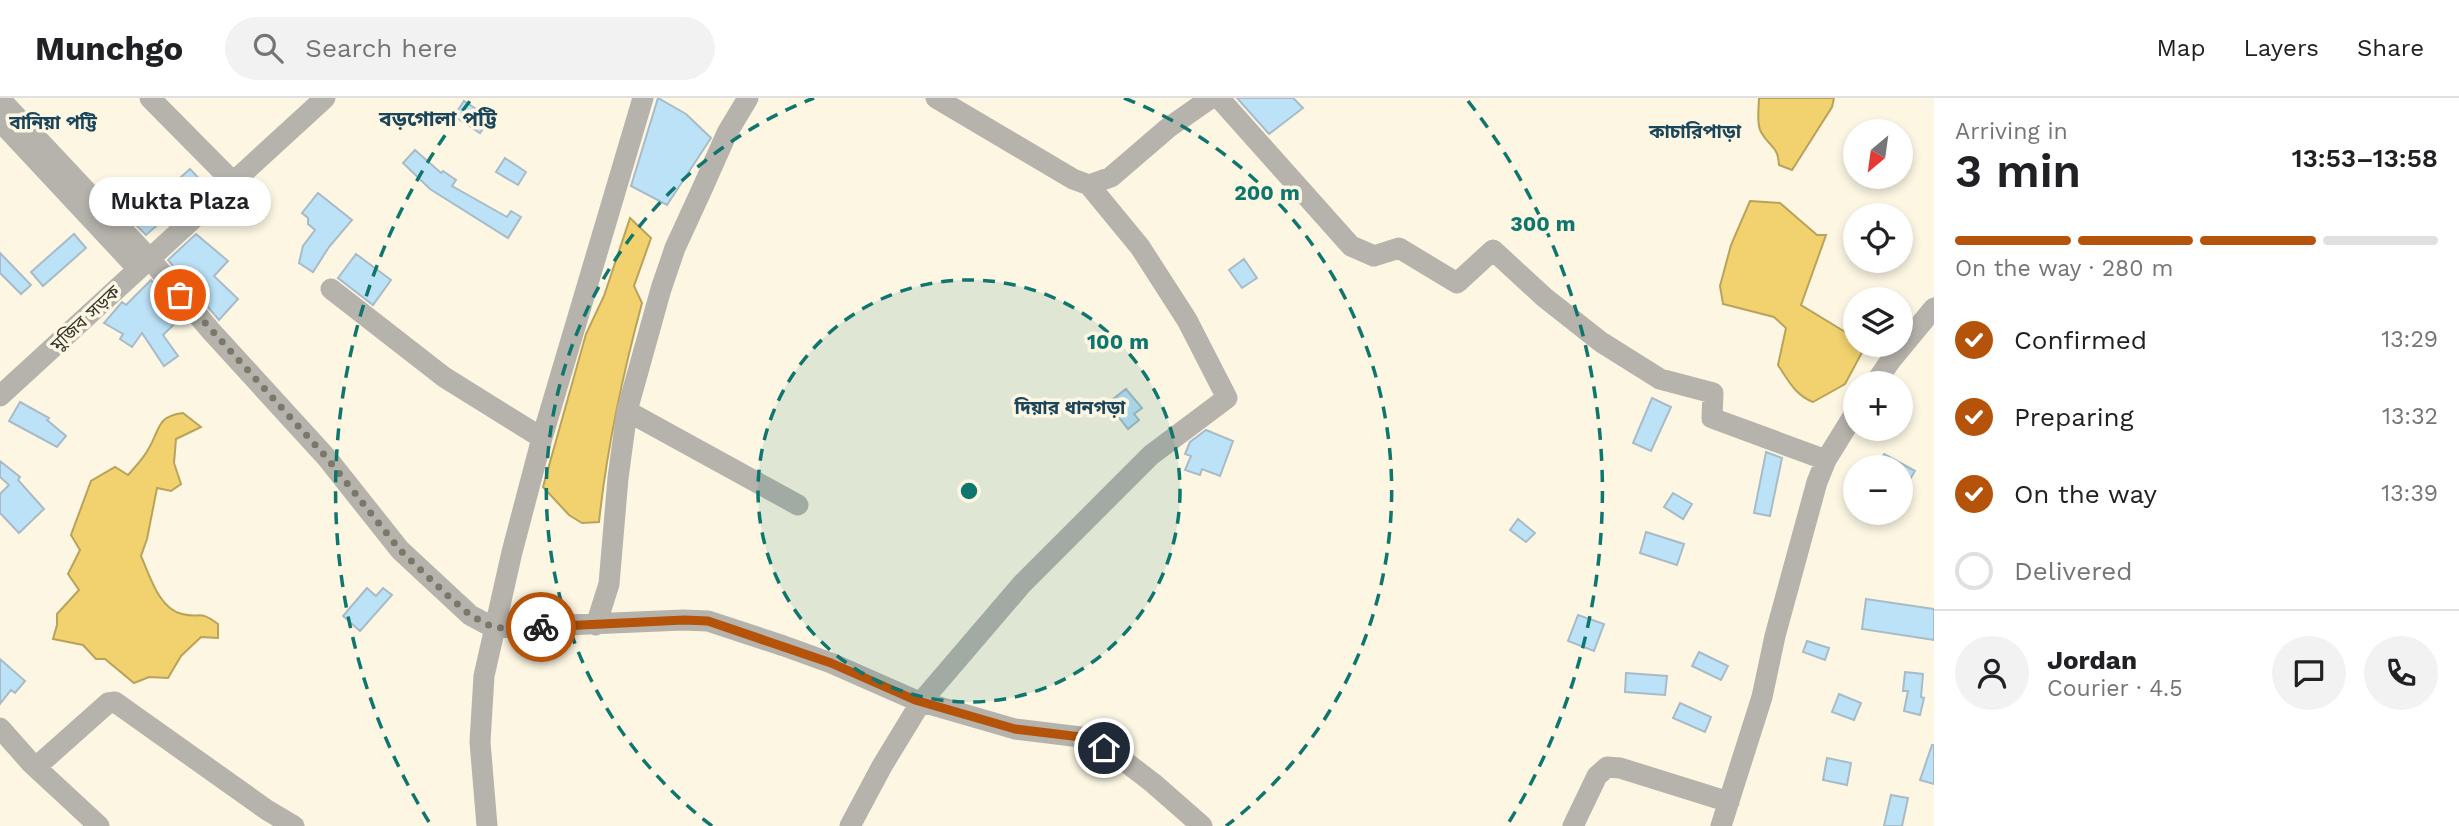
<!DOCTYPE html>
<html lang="en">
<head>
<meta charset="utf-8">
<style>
	:root { --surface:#fff; --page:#f2f2f2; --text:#202124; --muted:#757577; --line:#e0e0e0; --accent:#b45309 }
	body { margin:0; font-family:"Work Sans","Noto Sans Bengali",sans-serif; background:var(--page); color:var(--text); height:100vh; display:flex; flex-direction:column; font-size:26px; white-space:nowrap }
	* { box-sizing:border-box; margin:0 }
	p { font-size:23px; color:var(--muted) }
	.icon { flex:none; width:38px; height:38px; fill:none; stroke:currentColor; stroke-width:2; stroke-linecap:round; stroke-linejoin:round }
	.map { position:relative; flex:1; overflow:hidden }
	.details { display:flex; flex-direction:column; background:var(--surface); width:525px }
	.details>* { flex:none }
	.needle { width:46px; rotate:209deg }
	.buttons { position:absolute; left:1843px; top:21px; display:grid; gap:14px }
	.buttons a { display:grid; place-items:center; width:70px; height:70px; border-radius:50%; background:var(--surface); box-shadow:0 4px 10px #0003; font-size:35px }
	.pin { position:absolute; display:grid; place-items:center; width:60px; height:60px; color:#fff; margin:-30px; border:4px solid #fff; border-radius:50%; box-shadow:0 2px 7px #0007 }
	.courier { position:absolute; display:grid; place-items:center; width:70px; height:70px; margin:-35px; border:5px solid #b45309; border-radius:50%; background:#fff; color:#222; box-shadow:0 2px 9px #0007 }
	.bubble { position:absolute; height:49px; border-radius:24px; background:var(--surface); box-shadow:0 4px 10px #0003; font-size:23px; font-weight:600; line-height:49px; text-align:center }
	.overview em { font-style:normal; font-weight:600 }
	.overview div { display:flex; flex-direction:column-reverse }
	.overview { display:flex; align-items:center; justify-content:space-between; height:119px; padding:0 21px }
	h1 { font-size:46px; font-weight:600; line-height:52px }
	.bar { display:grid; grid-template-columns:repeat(4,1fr); gap:10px 7px; align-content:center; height:84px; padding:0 21px }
	.bar i { height:9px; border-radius:5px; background:var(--line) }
	.bar .selected { background:var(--accent) }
	.bar p { grid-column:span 4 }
	.line { display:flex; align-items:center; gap:18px; padding:0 21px; border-top:2px solid var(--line) }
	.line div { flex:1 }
	.round { display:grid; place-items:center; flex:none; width:74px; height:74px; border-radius:37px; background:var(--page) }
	ol { padding:0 21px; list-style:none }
	li { display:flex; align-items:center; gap:21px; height:77px }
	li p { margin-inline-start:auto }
	li .icon { padding:7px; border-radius:50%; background:var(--accent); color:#fff; stroke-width:4 }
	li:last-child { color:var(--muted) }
	li i { width:38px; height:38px; border:4px solid var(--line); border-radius:50% }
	header { display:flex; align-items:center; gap:42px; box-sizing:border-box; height:98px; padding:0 35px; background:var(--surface); border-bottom:2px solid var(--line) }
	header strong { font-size:33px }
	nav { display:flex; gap:38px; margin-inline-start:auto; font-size:24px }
	.search { width:490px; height:63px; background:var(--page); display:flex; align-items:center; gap:18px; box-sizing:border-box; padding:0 24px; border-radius:38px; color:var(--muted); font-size:26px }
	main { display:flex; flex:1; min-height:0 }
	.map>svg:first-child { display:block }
	.water { fill:#f2d26f; stroke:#b9a25b; stroke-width:2 }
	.building { fill:#bce2f7; stroke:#a8bbc6; stroke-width:2 }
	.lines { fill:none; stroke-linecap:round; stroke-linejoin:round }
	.minor { stroke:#b5b3ab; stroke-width:21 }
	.done { stroke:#7b776b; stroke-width:7; stroke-dasharray:0 12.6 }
	.route { stroke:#b45309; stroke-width:9 }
	.ring { fill:none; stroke:#0f766e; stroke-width:3.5; stroke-dasharray:12 9 }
	.labels { text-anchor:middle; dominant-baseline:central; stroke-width:7; stroke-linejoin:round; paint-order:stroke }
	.street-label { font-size:18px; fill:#35332b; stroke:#fcf6e3 }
	.neighbourhood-label { font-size:19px; font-weight:bold; fill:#1a455a; stroke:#fcf6e3 }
	.quarter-label { font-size:21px; font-weight:bold; fill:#1a455a; stroke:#fcf6e3 }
	.centre { fill:#0f766e; stroke:#fcf6e3; stroke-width:3.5 }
	.ring-label { font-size:21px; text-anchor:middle; font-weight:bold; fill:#0f766e; stroke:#fcf6e3; stroke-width:7; stroke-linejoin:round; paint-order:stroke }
</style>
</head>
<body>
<header>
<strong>Munchgo</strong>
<div class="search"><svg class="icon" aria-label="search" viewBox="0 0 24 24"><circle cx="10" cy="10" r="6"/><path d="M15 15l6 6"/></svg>Search here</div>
<nav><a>Map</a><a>Layers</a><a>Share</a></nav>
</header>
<main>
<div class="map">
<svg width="1934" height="728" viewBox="0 0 1934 728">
	<rect width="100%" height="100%" fill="#fcf6e3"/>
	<path class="water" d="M1759 0H1834L1832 9 1792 72 1779 67C1778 47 1769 49 1761 34 1756 25 1759 10 1759 0Z
		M1750 103 1780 105 1817 137H1826L1801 207 1855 240V247H1866L1845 286 1813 304C1795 297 1788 282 1778 267L1786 230 1774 219 1723 206 1720 188 1731 147Z
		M630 120 651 140 634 188 642 205C622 279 607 348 599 424L582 425 569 417 543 389 586 236 604 198Z
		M183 315 201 329 176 341 174 365 181 386 171 393 157 390 147 441 141 458C150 478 159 511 182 516 202 521 198 511 218 526V540L201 539 181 558 168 580 149 579 134 585 105 561H96L83 547 53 541 57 527V516L79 492 68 476 80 452 71 437 91 383 115 369 128 377C135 369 144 360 149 350 160 331 157 318 183 315Z"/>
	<path class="building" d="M658 0 686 16 711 40 667 107 631 88Z
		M1237 0H1293L1303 10 1269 36Z
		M464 3 490 20 480 35 454 18Z
		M415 52 441 75 443 73 456 82 452 88 507 119 511 113 521 119 508 140 430 91 403 65Z
		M505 60 526 74 518 87 496 74Z
		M190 71 204 86 146 137 132 123Z
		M318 95 352 122 329 149 313 174 299 165 303 148 315 132 308 126V120L302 115Z
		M74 136 86 150 43 188 31 174Z
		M196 136 228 163 214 178 238 201 219 222 168 162Z
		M0 155 31 187 21 196 0 175Z
		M356 156 391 182 373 207 338 180Z
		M1244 161 1257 180 1242 190 1229 172Z
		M151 182 182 219 163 237 178 258 164 268 142 235 132 249 120 241 123 236 104 225 122 204 126 207Z
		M1126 291 1142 310 1134 316 1139 322 1128 331 1108 305Z
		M1652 300 1671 309 1651 353 1633 345Z
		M20 304 49 320 47 322 66 338 57 349 9 323Z
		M1206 332 1233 343 1220 378 1202 371 1200 377 1185 372 1191 358 1185 356 1190 344Z
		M1766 354 1782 360 1770 418 1754 415Z
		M1884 356 1915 373 1900 398V369H1877Z
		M0 363 20 379 18 382 44 411 19 435 0 415V396L9 387 0 379Z
		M1673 395 1692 406 1683 421 1664 409Z
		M1518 421 1535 435 1526 444 1510 432Z
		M1646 434 1684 446 1677 467 1640 455Z
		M367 490 376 498 383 490 392 497 360 533 343 518Z
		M1866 501 1934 511V542L1862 531Z
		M1578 517 1604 526 1594 553 1568 543Z
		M1807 543 1829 550 1825 562 1803 554Z
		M1699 554 1728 568 1721 582 1692 568Z
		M0 561 25 583 15 595 11 592 0 606Z
		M1905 574 1923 576 1921 599 1924 600 1920 617 1904 613 1908 593H1903Z
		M1626 575 1667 578 1665 597 1625 594Z
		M1839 596 1861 605 1854 622 1832 614Z
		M1680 605 1711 619 1705 634 1673 620Z
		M1932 647H1934V686L1920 682Z
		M1827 660 1851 665 1847 687 1823 682Z
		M1891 697 1908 700 1902 728H1884Z"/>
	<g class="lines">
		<path class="minor" d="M150 0 233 84
			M936 0 1073 81 1089 87 1111 79 1168 30 1211 0
			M1219 0 1351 148 1374 158 1399 150 1457 185 1493 152 1544 199 1601 244 1660 281 1713 295 1712 320 1826 362
			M0 1 150 161 211 233 327 360 400 452 470 517 494 530 683 522 708 523 784 548 831 565 915 602 1015 631 1089 640 1119 659 1153 685 1202 728
			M0 23 138 171
			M331 191 444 279 542 340
			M1875 285 1891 262 1934 210
			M0 298 325 0
			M627 313 798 407
			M596 527 609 486 618 380 627 313 661 191 675 150 703 89 727 35 748 0
			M0 630 31 665 99 728
			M36 669 108 605 115 604 267 712 294 728
			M487 728 480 644 484 578 512 454 542 340 643 0
			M850 728 882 668 921 604 1022 486 1151 357 1227 300 1187 222 1140 149 1089 87
			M1573 728 1597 678 1607 669 1620 670 1729 704
			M1721 728 1762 599 1775 538 1817 384 1826 362 1855 315"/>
	</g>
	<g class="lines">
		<path class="done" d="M180 197 327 360 400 452 447 497 470 517 494 530 541 529"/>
		<path class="route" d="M541 529 684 522 708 523 831 565 915 602 1015 631 1089 640 1104 650"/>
	</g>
	<circle cx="969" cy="393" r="211" fill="#0f766e" fill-opacity=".12"/>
	<g class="ring">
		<circle cx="969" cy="393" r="211"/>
		<path d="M712 728A422 422 0 0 1 814 0M1124 0A422 422 0 0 1 1226 728"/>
		<path d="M429 724A633 633 0 0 1 470 3M1468 3A633 633 0 0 1 1509 724"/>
	</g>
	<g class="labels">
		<g class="street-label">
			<text transform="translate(85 220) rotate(-43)">মুজিব সড়ক</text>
		</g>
		<g class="neighbourhood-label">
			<text x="53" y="24">বানিয়া পট্টি</text>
			<text x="1695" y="33">কাচারিপাড়া</text>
			<text x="1070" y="309">দিয়ার ধানগড়া</text>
		</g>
		<g class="quarter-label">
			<text x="438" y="20">বড়গোলা পট্টি</text>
		</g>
	</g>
	<circle cx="969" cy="393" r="10" class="centre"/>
	<g class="ring-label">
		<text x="1267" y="102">200 m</text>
		<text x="1543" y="133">300 m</text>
		<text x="1118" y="251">100 m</text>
	</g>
</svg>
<div class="buttons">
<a><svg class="needle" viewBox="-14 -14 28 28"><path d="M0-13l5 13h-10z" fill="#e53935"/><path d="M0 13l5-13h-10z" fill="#757577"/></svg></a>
<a><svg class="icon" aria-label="locate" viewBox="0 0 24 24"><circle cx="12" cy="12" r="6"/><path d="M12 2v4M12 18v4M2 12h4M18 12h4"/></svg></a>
<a><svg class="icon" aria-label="layers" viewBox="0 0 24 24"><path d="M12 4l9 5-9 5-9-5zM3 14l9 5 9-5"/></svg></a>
<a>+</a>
<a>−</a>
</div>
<div class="pin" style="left:180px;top:197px;background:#ea580c"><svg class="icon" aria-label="bag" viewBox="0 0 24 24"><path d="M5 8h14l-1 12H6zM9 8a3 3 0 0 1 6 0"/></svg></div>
<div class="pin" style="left:1104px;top:650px;background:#1f2937"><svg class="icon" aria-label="home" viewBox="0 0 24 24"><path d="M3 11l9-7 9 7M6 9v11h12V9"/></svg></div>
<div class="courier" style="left:541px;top:529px"><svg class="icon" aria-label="bike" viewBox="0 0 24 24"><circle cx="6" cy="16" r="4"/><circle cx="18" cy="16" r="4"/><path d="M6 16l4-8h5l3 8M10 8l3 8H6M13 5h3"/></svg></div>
<div class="bubble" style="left:89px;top:79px;width:182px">Mukta Plaza</div>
</div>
<section class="details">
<div class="overview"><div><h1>3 min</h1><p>Arriving in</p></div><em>13:53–13:58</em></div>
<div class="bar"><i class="selected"></i><i class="selected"></i><i class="selected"></i><i></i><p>On the way · 280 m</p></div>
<ol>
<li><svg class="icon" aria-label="check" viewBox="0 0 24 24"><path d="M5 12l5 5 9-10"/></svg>Confirmed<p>13:29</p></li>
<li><svg class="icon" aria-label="check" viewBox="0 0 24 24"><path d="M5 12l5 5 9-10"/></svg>Preparing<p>13:32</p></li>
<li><svg class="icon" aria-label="check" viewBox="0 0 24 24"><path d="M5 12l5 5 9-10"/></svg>On the way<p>13:39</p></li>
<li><i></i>Delivered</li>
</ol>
<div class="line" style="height:126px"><a class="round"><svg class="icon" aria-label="person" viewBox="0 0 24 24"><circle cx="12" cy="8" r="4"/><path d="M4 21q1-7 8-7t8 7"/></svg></a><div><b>Jordan</b><p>Courier · 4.5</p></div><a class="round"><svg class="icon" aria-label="chat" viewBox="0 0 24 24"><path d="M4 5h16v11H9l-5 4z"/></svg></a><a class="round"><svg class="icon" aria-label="phone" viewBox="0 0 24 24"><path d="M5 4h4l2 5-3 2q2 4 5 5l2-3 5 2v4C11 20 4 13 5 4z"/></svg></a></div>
</section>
</main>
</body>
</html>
